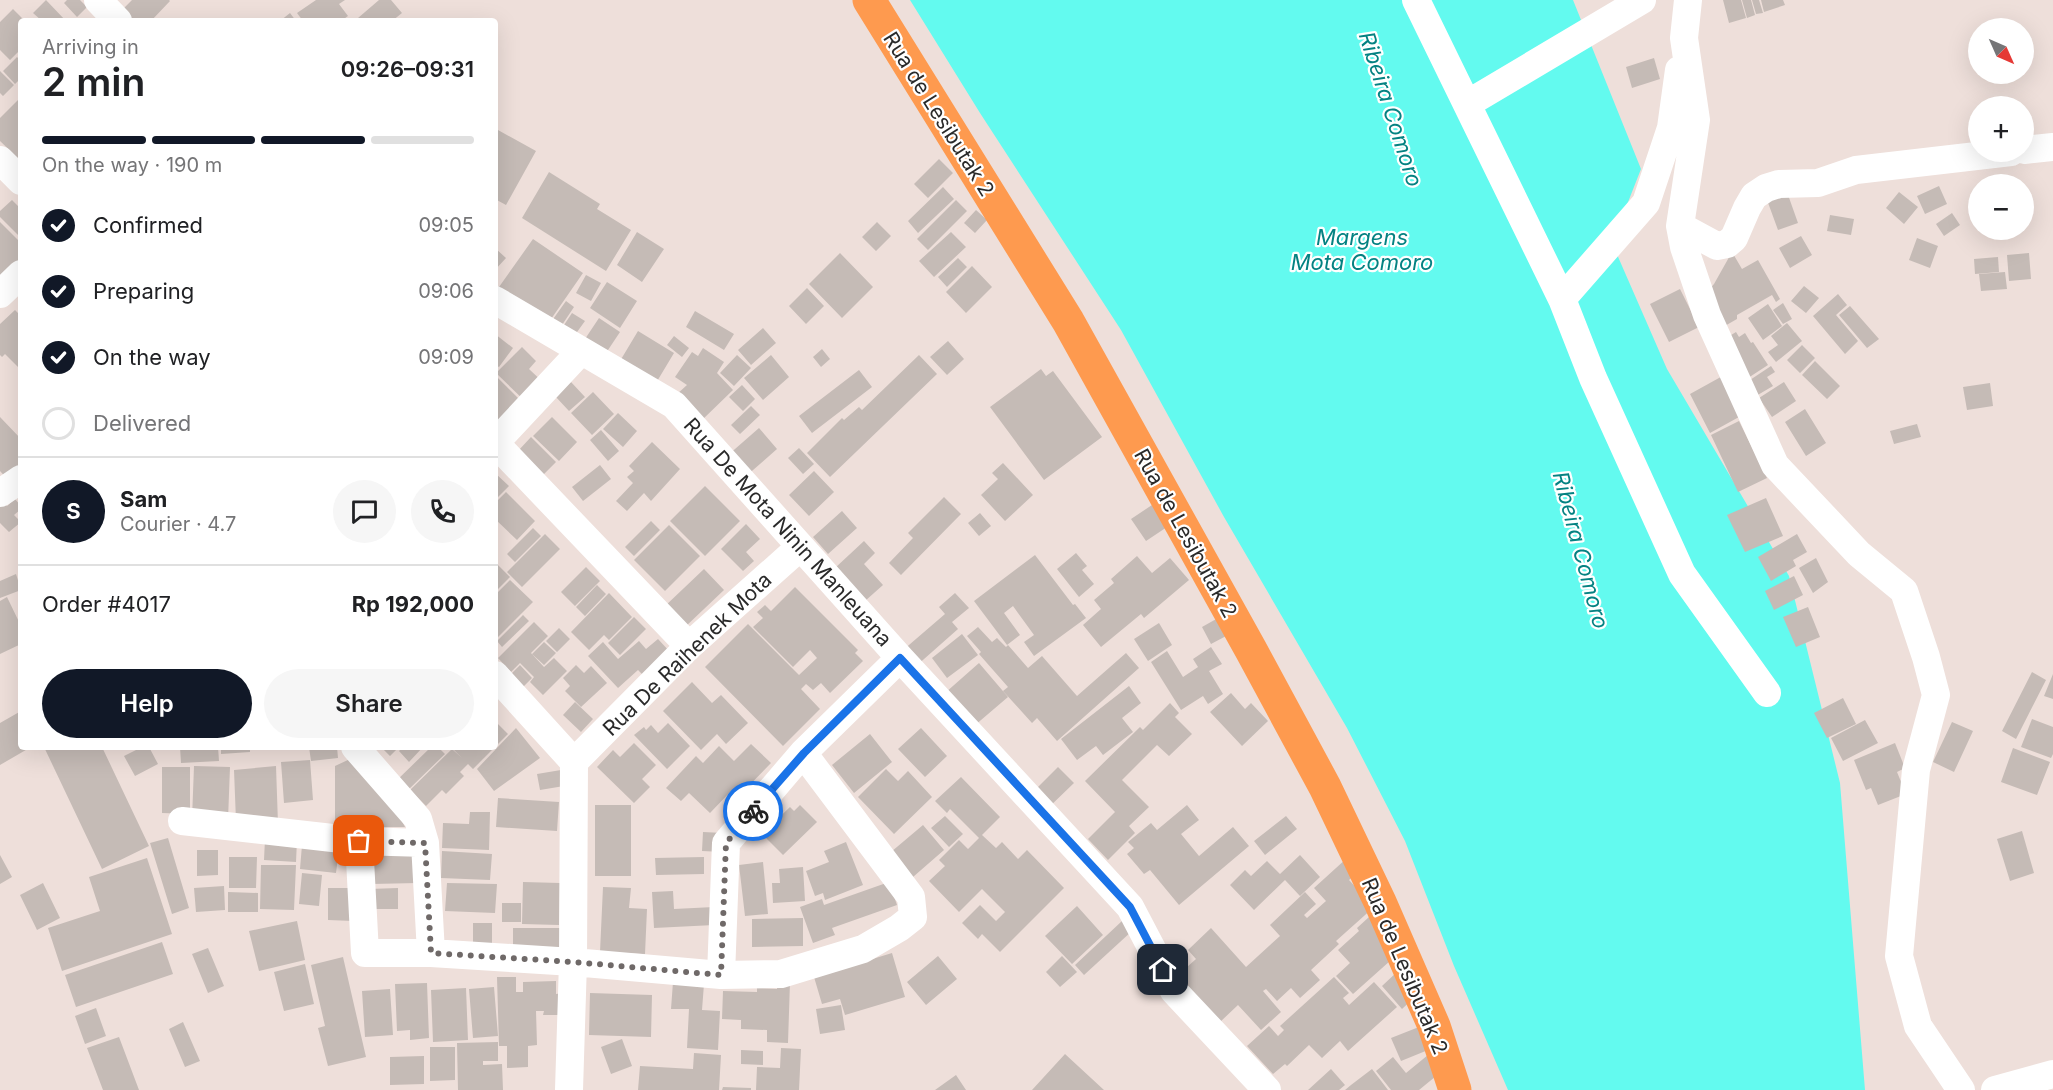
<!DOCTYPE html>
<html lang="en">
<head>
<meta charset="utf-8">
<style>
	:root { --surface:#fff; --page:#f6f6f6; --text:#202124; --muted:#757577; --line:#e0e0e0; --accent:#111827 }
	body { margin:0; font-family:Inter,sans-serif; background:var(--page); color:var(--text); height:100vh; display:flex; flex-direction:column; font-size:22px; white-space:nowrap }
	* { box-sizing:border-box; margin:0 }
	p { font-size:20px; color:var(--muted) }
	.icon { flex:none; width:33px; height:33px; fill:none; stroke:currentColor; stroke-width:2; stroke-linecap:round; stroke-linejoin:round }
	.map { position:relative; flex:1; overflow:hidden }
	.panel { position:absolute; left:18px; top:18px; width:480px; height:732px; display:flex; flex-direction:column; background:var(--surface); border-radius:6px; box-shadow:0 6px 24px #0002 }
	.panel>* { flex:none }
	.needle { width:39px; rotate:135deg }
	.tools { position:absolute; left:1968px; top:18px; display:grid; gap:12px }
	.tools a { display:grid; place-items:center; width:66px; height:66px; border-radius:50%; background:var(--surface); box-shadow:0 6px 24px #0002; font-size:30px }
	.pin { position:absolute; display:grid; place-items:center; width:51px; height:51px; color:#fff; margin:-26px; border-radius:12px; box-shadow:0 3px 9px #0006 }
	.courier { position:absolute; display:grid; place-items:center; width:60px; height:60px; margin:-30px; border:4px solid #1a73e8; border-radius:50%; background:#fff; color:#222; box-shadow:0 2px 8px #0007 }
	.head em { font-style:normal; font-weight:600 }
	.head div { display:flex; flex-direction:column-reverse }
	.head { display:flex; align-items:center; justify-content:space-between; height:102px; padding:0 24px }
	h1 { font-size:39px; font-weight:600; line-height:45px }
	.bar { display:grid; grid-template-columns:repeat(4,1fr); gap:9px 6px; align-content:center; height:72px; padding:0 24px }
	.bar i { height:8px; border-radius:4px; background:var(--line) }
	.bar .on { background:var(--accent) }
	.bar p { grid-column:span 4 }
	.line { display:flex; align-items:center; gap:15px; padding:0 24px; border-top:2px solid var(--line) }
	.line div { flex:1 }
	.round { display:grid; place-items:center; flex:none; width:63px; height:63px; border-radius:32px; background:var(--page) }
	ol { padding:0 24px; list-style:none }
	li { display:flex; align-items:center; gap:18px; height:66px }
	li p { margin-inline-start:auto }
	li .icon { padding:6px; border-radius:50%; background:var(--accent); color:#fff; stroke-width:4 }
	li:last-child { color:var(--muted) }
	li i { width:33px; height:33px; border:3px solid var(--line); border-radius:50% }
	.action { display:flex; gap:12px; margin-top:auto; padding:12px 24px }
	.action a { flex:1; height:69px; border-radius:36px; background:var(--accent); color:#fff; font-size:24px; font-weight:600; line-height:69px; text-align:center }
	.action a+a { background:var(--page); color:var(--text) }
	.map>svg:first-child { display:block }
	.water { fill:#63faef }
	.building { fill:#c5bbb6 }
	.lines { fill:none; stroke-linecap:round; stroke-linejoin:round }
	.minor { stroke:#fff; stroke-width:28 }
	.major { stroke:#fe9a4f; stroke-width:33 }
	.done { stroke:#6f6968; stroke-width:6; stroke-dasharray:0 10.8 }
	.route { stroke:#1a73e8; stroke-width:8 }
	.labels { text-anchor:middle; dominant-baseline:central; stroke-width:4.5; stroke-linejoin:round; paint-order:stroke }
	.street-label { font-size:21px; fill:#2a2a2a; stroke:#fff }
	.water-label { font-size:22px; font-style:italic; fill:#048282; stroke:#fff }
</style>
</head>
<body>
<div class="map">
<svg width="2053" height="1090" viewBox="0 0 2053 1090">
	<rect width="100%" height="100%" fill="#eedfda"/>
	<path class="water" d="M910 0H1573L1641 169 1612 243 1667 369 1789 576 1840 783 1865 1090H1508L1454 966 1405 841 1347 728 1224 517 1121 330 980 113Z"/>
	<path class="building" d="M46 0 66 21H42L33 13Z
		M67 0H80L87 7 77 17 64 3Z
		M132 0H169L170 1 151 21H133L122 10Z
		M316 0H345L339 4 348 16 341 21H303L297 13Z
		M379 0H391L402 13 392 21H360L358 18Z
		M1723 0H1741L1746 18 1729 23Z
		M1742 0H1751L1755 15 1747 18Z
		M1752 0H1759L1763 13 1756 14Z
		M1761 0H1783L1785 5 1764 12Z
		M13 9 25 21H21V49L10 60 0 50V22Z
		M290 13 296 21H280Z
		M1992 20 2001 28H1984Z
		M1978 30V48L1970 40Z
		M17 57 21 61V78L15 84 3 71Z
		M1654 58 1660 79 1632 88 1626 67Z
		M0 71 14 85 3 96 0 93Z
		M20 98 21 99V161L0 141V118Z
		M498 130 536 151 506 205 495 199V135Z
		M939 159 953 173 928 198 914 184Z
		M549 172 600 204 597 209 631 230 606 271 522 218Z
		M1939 186 1947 204 1925 214 1917 196Z
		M943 187 954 199 918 233 908 221Z
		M1787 192 1798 223 1778 230 1767 200Z
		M1899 192 1918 207 1904 224 1886 208Z
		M12 200 21 209V232L18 235 0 217V211Z
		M956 200 967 211 928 250 917 239Z
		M976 210 987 220 975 233 964 223Z
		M1952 213 1960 225 1944 236 1936 224Z
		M1830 215 1854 219 1851 235 1827 231Z
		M0 222 21 243V262L0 283Z
		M877 222 891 236 876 251 862 237Z
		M637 232 664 249 642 282 617 265Z
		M951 232 966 247 934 277 919 261Z
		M1801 236 1812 255 1790 268 1779 248Z
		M1917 238 1938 246 1930 268 1909 260Z
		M533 239 583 273 549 322 499 287Z
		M495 248 506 258 495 270Z
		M1732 252 1742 269 1758 260 1780 299 1776 302 1772 295 1737 315V319L1723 327 1706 293 1714 284Z
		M840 253 873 287 842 318 809 284Z
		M2029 253 2031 279 2009 281 2007 255Z
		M1998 257 1999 272 1975 274 1974 259Z
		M958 258 967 267 947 287 938 277Z
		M972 266 992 287 966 313 946 292Z
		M2005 272 2007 289 1981 291 1979 274Z
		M586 275 601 283 591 301 576 293Z
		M607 282 637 301 620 328 590 308Z
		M1804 286 1819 298 1806 313 1791 301Z
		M807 288 824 306 806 324 789 306Z
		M1680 289 1699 327 1669 342 1650 304Z
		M1838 294 1847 305 1836 315 1858 341 1845 354 1813 316Z
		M566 301 574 307 560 328 551 322Z
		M1783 303 1792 319 1783 324 1773 310Z
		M1768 304 1782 326 1763 340 1748 318Z
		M1850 306 1879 339 1867 348 1839 315Z
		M15 310 21 316V370L5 354 2 357 0 355V324Z
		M695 311 734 334 724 350 686 327Z
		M572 313 585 321 572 339 560 331Z
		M599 318 620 332 604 356 583 342Z
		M1787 323 1802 341 1776 362 1768 352 1778 345 1771 336Z
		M763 328 776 343 751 365 738 350Z
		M638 331 674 353 656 383 620 361Z
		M1736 332 1739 337 1745 333 1751 343 1753 342 1768 365 1748 378 1723 340Z
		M495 334 513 348 499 367 495 365Z
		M674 336 689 348 682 357 667 345Z
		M948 341 964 359 947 375 930 357Z
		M1802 345 1815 358 1800 373 1787 360Z
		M522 347 536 361 529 369 546 385 528 404 496 373Z
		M703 348 724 362 717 373 733 390 701 421 676 395 687 385 675 377 692 352 698 356Z
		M822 349 830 359 821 367 813 357Z
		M737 355 751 368 734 386 720 373Z
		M771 355 789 377 763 400 744 378Z
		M919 355 937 374 830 477 807 453 842 418 844 420 859 407 862 410Z
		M1815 361 1840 386 1827 399 1802 375Z
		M1771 366 1775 372 1767 377 1773 386 1756 396 1747 382Z
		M1041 369 1046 376 1053 371 1102 437 1044 480 990 407Z
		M859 370 872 387 812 433 799 416Z
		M1728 373 1748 412 1710 433 1690 394Z
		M495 375 525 405 495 426Z
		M571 382 585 397 569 411 555 396Z
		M1784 382 1796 401 1772 417 1759 398Z
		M1990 383 1993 406 1967 410 1963 387Z
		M742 385 755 399 743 411 729 397Z
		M593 392 614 414 592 435 571 413Z
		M751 406 760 415 740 434 731 425Z
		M1805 409 1826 443 1806 456 1785 422Z
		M618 413 637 431 623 447 603 429Z
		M0 417 21 439V473L11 483 0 471Z
		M552 417 577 442 559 461 533 436Z
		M1739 421 1767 478 1738 492 1711 435Z
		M1917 424 1921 437 1894 444 1890 431Z
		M759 428 777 449 745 477 727 456Z
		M601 430 619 451 608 461 590 440Z
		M531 437 556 462 542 476 518 451Z
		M652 442 680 469 651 501 644 493 627 511 616 501 633 483 627 477 634 471 629 466Z
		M799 448 814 464 803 474 788 458Z
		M1003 463 1033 495 1005 521 981 495 998 479 992 473Z
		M600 465 611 479 583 501 572 487Z
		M814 471 834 492 809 516 789 495Z
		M495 473 509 486 495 500Z
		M705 486 740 521 705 556 670 521Z
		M506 492 535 521 517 540 495 519V503Z
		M944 497 961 514 901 575 889 563 913 538 908 533Z
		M1766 498 1783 536 1745 552 1727 515Z
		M15 499 21 506V509L14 515 21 522 9 532 0 523V502L2 501 7 506Z
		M1152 505 1167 527 1146 541 1131 519Z
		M842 511 857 528 828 554 813 537Z
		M980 513 991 526 979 536 968 523Z
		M651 521 660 530 634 556 625 547Z
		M746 524 760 539 746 552 754 561 743 571 721 549Z
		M669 525 700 556 665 591 634 560Z
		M533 528 541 536 515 562 507 554Z
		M545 534 560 549 522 587 507 572Z
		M1797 534 1807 552 1793 560 1796 566 1771 581 1758 557Z
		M864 541 875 553 864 564 883 585 865 601 835 568Z
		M1076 553 1087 566 1082 570 1094 584 1079 597 1057 569Z
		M1035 555 1073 605 1075 604 1086 618 1034 656 1024 642 1034 635 1013 606 1004 613 1020 635 1007 645 974 601Z
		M1137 556 1152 573 1170 558 1189 580 1144 618 1141 614 1101 647 1083 625 1101 609 1094 600 1114 583 1111 579Z
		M1816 558 1828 582 1813 593 1799 568Z
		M495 562 510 577 495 592Z
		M586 567 600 581 575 606 561 592Z
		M704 569 724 590 684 628 664 607Z
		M16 574 21 590 0 598V581Z
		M1794 576 1803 595 1774 610 1765 591Z
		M510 580 533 602 495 640V595Z
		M597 585 606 594 585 616 576 607Z
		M795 587 858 650 855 653 863 661 830 693 821 683 813 690 806 684 801 689 820 709 783 746 705 667 748 624 799 675 817 658 810 650 793 667 753 627 763 618 757 612 765 605 771 611Z
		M609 593 632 617 609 640 604 635 589 650 571 632Z
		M955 593 969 608 952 622 958 629 915 667 902 651 945 614 939 607Z
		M7 597 21 626V644L0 654V601Z
		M1808 607 1820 637 1796 647 1783 617Z
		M523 615 529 621 502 647 497 641Z
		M634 617 646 629 620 655 608 643Z
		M1218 618 1228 635 1211 644 1202 627Z
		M534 622 548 636 531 653 544 667 554 658 567 671 543 695 530 682 534 677 520 663 511 672 498 658Z
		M1159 623 1172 645 1148 661 1134 639Z
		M978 627 992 642 997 638 1006 647 1008 645 1028 668 1042 656 1077 696 1126 653 1139 668 1057 741 1037 718 1032 723 1003 691 1008 687 979 654 981 652 967 636Z
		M559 628 570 639 557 652 546 641Z
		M962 634 978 655 947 678 932 658Z
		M658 639 670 652 644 676 638 670 618 688 588 656 603 642 618 659 639 641 646 649Z
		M544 642 556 653 544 665 532 654Z
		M1211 647 1222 664 1209 671 1223 694 1208 704 1203 696 1181 710 1151 662 1167 651 1183 677 1198 667 1193 659Z
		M979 663 1008 697 974 726 945 693Z
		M520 665 532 678 522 688 510 675Z
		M576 665 584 673 591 666 607 683 581 707 565 691 570 686 563 678Z
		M2032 672 2046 680 2016 739 2002 731Z
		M2053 674V699L2044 696Z
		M692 682 712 703 721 695 748 723 726 744 717 734 701 750 663 711Z
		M1129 686 1141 703 1122 718 1133 732 1103 755 1096 746 1077 760 1061 739Z
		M1231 693 1245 709 1251 703 1268 721 1242 746 1210 712Z
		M1843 698 1856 724 1827 738 1814 713Z
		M575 702 593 719 581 732 563 715Z
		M1170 703 1179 713 1175 717 1192 734 1169 756 1157 745 1122 780 1149 807 1129 826 1135 833 1108 860 1088 839 1115 812 1085 781 1140 727 1143 730Z
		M21 711V747H31L0 765V723Z
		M2032 719 2053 727V754L2051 758 2021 747Z
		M1865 720 1878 743 1843 761 1831 738Z
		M495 721 508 734 473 769 468 764 460 772 464 776 446 794 442 790 426 806 410 790 452 749 462 758 451 747H495Z
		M1952 722 1973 731 1954 772 1933 762Z
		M668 723 690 746 667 769 634 735 644 727 646 730 651 725 658 733Z
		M516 728 540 758 494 791 477 769Z
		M921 728 947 756 925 777 898 749Z
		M870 734 892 762 854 793 832 765Z
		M634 743 656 765 642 779 650 787 634 803 597 767 613 750 620 757Z
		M1895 743 1905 768 1897 772 1906 794 1878 805 1871 788 1866 790 1854 760Z
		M751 744 771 763 738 797 732 790 710 813 689 793 681 801 666 788 696 756 703 763 719 746 734 761Z
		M44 747H102L149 846 102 869Z
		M142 747H149L158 764 135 776 124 756Z
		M180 747H218L219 761 181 763Z
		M221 747H250V752L221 754Z
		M309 747H337L338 758 311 761Z
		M385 747H399L390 756 383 749Z
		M403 747H423L409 762 399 751Z
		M431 747H438L445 754 404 794 394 783Z
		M2013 748 2050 762 2037 795 2001 782Z
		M350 759 393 803 405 827H335V766Z
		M310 760 313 800 284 803 281 762Z
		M194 766 230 767 228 820 192 819Z
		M276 766 278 824 236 821 234 770Z
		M162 767H190V814L162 813Z
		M1058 767 1074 783 1045 811 1029 796Z
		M886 769 898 781 908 771 932 797 894 834 858 797Z
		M561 770 564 786 540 790 537 774Z
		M961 777 1000 817 982 835 996 848 1002 842 1018 859 1027 850 1064 888 1000 952 982 934 978 939 962 923 980 905 996 921 1005 912 982 889 959 912 929 881 945 866 939 860 959 840 968 849 979 838 950 809 947 813 935 801Z
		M498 798 559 802 557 831 496 827Z
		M595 805H631V876H595Z
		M800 805 817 822 783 855 762 834 790 807 794 811Z
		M1187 805 1199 820 1181 834 1199 856 1233 827 1249 846 1179 905 1150 870 1144 874 1127 854 1134 848 1128 842 1151 823 1157 830Z
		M470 812H490L489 850 442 848 443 823 469 824Z
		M945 816 963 834 949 847 931 828Z
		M1286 816 1297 829 1265 855 1254 841Z
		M923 825 944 850 913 877 891 852Z
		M2022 831 2034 873 2010 881 1997 839Z
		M703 832 723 833V852L702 851Z
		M168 838 189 908 172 914 150 843Z
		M265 839 297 840 296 862 264 860Z
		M846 842 863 885 825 900 823 893 815 896 806 871 829 862 824 851Z
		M302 845 339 849 336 873 300 869Z
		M197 850H218V875L197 876Z
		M418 850V883L371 884 370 851Z
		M442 851 492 854 490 880 441 878Z
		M0 855 12 877 0 884Z
		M1300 855 1320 877 1300 896 1285 880 1254 910 1230 885 1245 870 1251 876 1267 861 1280 874Z
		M229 857H257L256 888H229Z
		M704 857V874L656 875 655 858Z
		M147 858 172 934 62 971 48 928 100 911 89 877Z
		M1347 858 1359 871 1349 880 1374 907 1336 941 1339 944 1311 970 1320 980 1300 998 1291 988 1277 1001 1266 989 1263 991 1281 1012 1261 1030 1238 1005 1219 1023 1177 976 1196 959 1188 950 1211 928 1246 967 1280 936 1270 925 1305 892 1316 904 1304 915 1307 918 1326 901 1314 888Z
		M763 862 768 914 745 916 739 865Z
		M261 865H296L294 910 260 909Z
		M803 867 805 901 773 903 772 883H780L779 869Z
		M302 873 322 875 319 906 299 904Z
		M523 882 560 883 559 925 522 924Z
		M889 882 897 905 832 928 835 935 813 943 800 907 822 899 824 905Z
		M43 883 60 918 37 930 20 895Z
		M447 883 497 884 495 913 445 911Z
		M224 886 225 910 196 912 194 888Z
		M603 887 631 888 629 908 647 909 645 954 600 952Z
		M328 888H354L353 921 328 920Z
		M398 888V909H369V889Z
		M673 891 674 909 714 907V925L654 928 652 892Z
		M228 892 258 893V912H228Z
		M502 903H521V922H502Z
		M1077 906 1103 935 1072 964 1045 936Z
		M1369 917 1400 952 1353 994 1336 976 1350 963 1338 950 1359 931 1357 928Z
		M803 918V946L752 947V919Z
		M297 921 305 960 259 971 249 931Z
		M1122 921 1132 931 1084 975 1075 965Z
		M473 923H492V951H473Z
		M513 928H562L561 951H513Z
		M162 942 173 974 76 1007 65 975Z
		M208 948 224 986 208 993 192 954Z
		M892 953 905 997 845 1015 840 999 822 1004 814 977Z
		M938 956 957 979 926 1005 907 982Z
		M1062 956 1077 972 1060 987 1046 972Z
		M343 957 366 1057 328 1066 318 1028 325 1026 311 965Z
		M305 964 314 1004 284 1011 274 972Z
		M1398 971 1418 994 1402 1009 1382 986Z
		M497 977H516V992H523V982L556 981V994L563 993V1015H543L544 1011H536L537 1045 528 1046V1067L507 1068V1046H499Z
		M1334 977 1349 993 1343 998 1349 1005 1374 982 1397 1007 1348 1051 1340 1041 1322 1058 1309 1045 1287 1066 1285 1064 1273 1074 1247 1046 1269 1026 1278 1036 1284 1030 1280 1026Z
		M673 982 704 984 702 1010 720 1011 718 1050 687 1048 689 1009H671Z
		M777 982H790L788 1043 767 1042V1030L741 1029V1020L722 1019 723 991 757 992V988L777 989Z
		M427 983 429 1038 410 1040V1030L397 1031 395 984Z
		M494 987 498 1036 473 1038 469 989Z
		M466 988 468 1040 433 1042 431 990Z
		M390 989 393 1035 365 1037 362 991Z
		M590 993 652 995 651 1037 589 1035Z
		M841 1005 845 1030 820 1034 816 1009Z
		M96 1008 106 1036 85 1044 75 1016Z
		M183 1022 200 1061 185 1067 169 1029Z
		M1424 1025 1433 1048 1401 1061 1391 1038Z
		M119 1037 139 1090H103L87 1048Z
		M622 1039 632 1066 611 1074 601 1047Z
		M498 1042V1061H483V1065L502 1064 503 1090H458L457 1043Z
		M430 1047H455V1080L430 1081Z
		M781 1048 801 1049 799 1090H756L757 1067 780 1068Z
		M741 1050 763 1051V1065L741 1064Z
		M694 1053 721 1055 719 1090H638L640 1066 693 1069Z
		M1065 1054 1104 1090H1032Z
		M1428 1055 1441 1072 1419 1090H1391L1376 1071 1393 1057 1406 1073Z
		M424 1056V1084L390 1085V1057Z
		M1331 1069 1345 1085 1339 1090H1308Z
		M1372 1069 1388 1090H1345L1351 1085Z
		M956 1075 966 1090H935Z
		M723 1087 751 1088V1090H722Z"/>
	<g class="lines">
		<path class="minor" d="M98 0 118 21
			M1416 0 1562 299 1593 378 1682 574 1767 693
			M1688 0 1684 38 1696 120 1680 226 1684 247 1707 315 1775 465 1859 554 1904 591 1926 657 1936 695 1916 770 1899 956 1918 1026 1961 1090
			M1467 104 1642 0
			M2024 150 2053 147
			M0 160 21 181
			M1680 226 1717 246 1727 244 1734 238 1747 208 1754 196 1766 188 1779 184 1818 183 1856 170 2011 152
			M0 294 21 274
			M1562 299 1646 203 1671 128 1679 70
			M495 300 674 405 900 658 1130 907 1174 991 1267 1090
			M495 443 689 646
			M495 443 581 351
			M0 493 21 479
			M495 675 574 762 573 962 569 1090
			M355 747 418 819 425 843 431 953 573 962 721 975 726 843 803 753 900 658
			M574 762 689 646 800 547
			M182 821 359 841
			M425 843 359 841 365 953H431
			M721 975 781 974 863 949 899 928 913 917 911 897 803 753
			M1995 1090 2053 1074"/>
		<path class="major" d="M869 0 1068 321 1251 650 1325 787 1380 902 1434 1026 1455 1090"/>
	</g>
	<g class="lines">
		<path class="done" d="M359 841 425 843 431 953 573 962 721 975 726 843 753 811"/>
		<path class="route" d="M753 811 804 753 900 658 1130 907 1163 970"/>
	</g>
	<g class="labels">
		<g class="street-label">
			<text transform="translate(939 114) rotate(58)">Rua de Lesibutak 2</text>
			<text transform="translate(788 532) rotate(48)">Rua De Mota Ninin Manleuana</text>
			<text transform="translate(1186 533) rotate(61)">Rua de Lesibutak 2</text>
			<text transform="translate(687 654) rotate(-44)">Rua De Raihenek Mota</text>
			<text transform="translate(1405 966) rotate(67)">Rua de Lesibutak 2</text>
		</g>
		<g class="water-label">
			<text transform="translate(1391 109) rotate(72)">Ribeira Comoro</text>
			<text x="1362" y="237">Margens<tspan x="1362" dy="25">Mota Comoro</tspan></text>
			<text transform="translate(1581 550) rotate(75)">Ribeira Comoro</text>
		</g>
	</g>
</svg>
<div class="tools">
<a><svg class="needle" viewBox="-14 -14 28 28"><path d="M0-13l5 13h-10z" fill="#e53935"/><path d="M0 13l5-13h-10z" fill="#757577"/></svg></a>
<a>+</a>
<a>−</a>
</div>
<div class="pin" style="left:359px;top:841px;background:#ea580c"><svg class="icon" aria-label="bag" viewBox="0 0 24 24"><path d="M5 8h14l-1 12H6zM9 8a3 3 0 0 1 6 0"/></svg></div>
<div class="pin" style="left:1163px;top:970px;background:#1f2937"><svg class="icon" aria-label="home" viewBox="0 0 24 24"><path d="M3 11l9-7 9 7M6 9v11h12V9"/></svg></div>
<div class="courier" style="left:753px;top:811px"><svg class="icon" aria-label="bike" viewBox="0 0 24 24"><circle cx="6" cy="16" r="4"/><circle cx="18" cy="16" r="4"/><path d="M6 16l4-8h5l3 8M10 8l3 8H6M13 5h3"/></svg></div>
<section class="panel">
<div class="head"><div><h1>2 min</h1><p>Arriving in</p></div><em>09:26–09:31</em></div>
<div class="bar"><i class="on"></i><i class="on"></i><i class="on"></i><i></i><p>On the way · 190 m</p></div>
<ol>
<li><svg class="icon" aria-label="check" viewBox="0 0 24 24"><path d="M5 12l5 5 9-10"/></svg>Confirmed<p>09:05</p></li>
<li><svg class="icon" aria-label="check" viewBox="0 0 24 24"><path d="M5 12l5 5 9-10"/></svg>Preparing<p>09:06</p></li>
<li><svg class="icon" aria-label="check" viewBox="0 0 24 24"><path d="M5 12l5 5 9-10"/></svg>On the way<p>09:09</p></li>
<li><i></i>Delivered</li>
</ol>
<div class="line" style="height:108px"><b class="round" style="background:var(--accent);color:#fff">S</b><div><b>Sam</b><p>Courier · 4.7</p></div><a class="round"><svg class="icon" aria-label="chat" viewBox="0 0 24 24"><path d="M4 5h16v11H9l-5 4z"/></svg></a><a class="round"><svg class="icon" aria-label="phone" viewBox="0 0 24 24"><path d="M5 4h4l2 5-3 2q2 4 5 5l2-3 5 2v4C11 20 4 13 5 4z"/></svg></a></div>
<div class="line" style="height:78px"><div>Order #4017</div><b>Rp 192,000</b></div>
<div class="action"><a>Help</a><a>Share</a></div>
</section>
</div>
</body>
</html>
